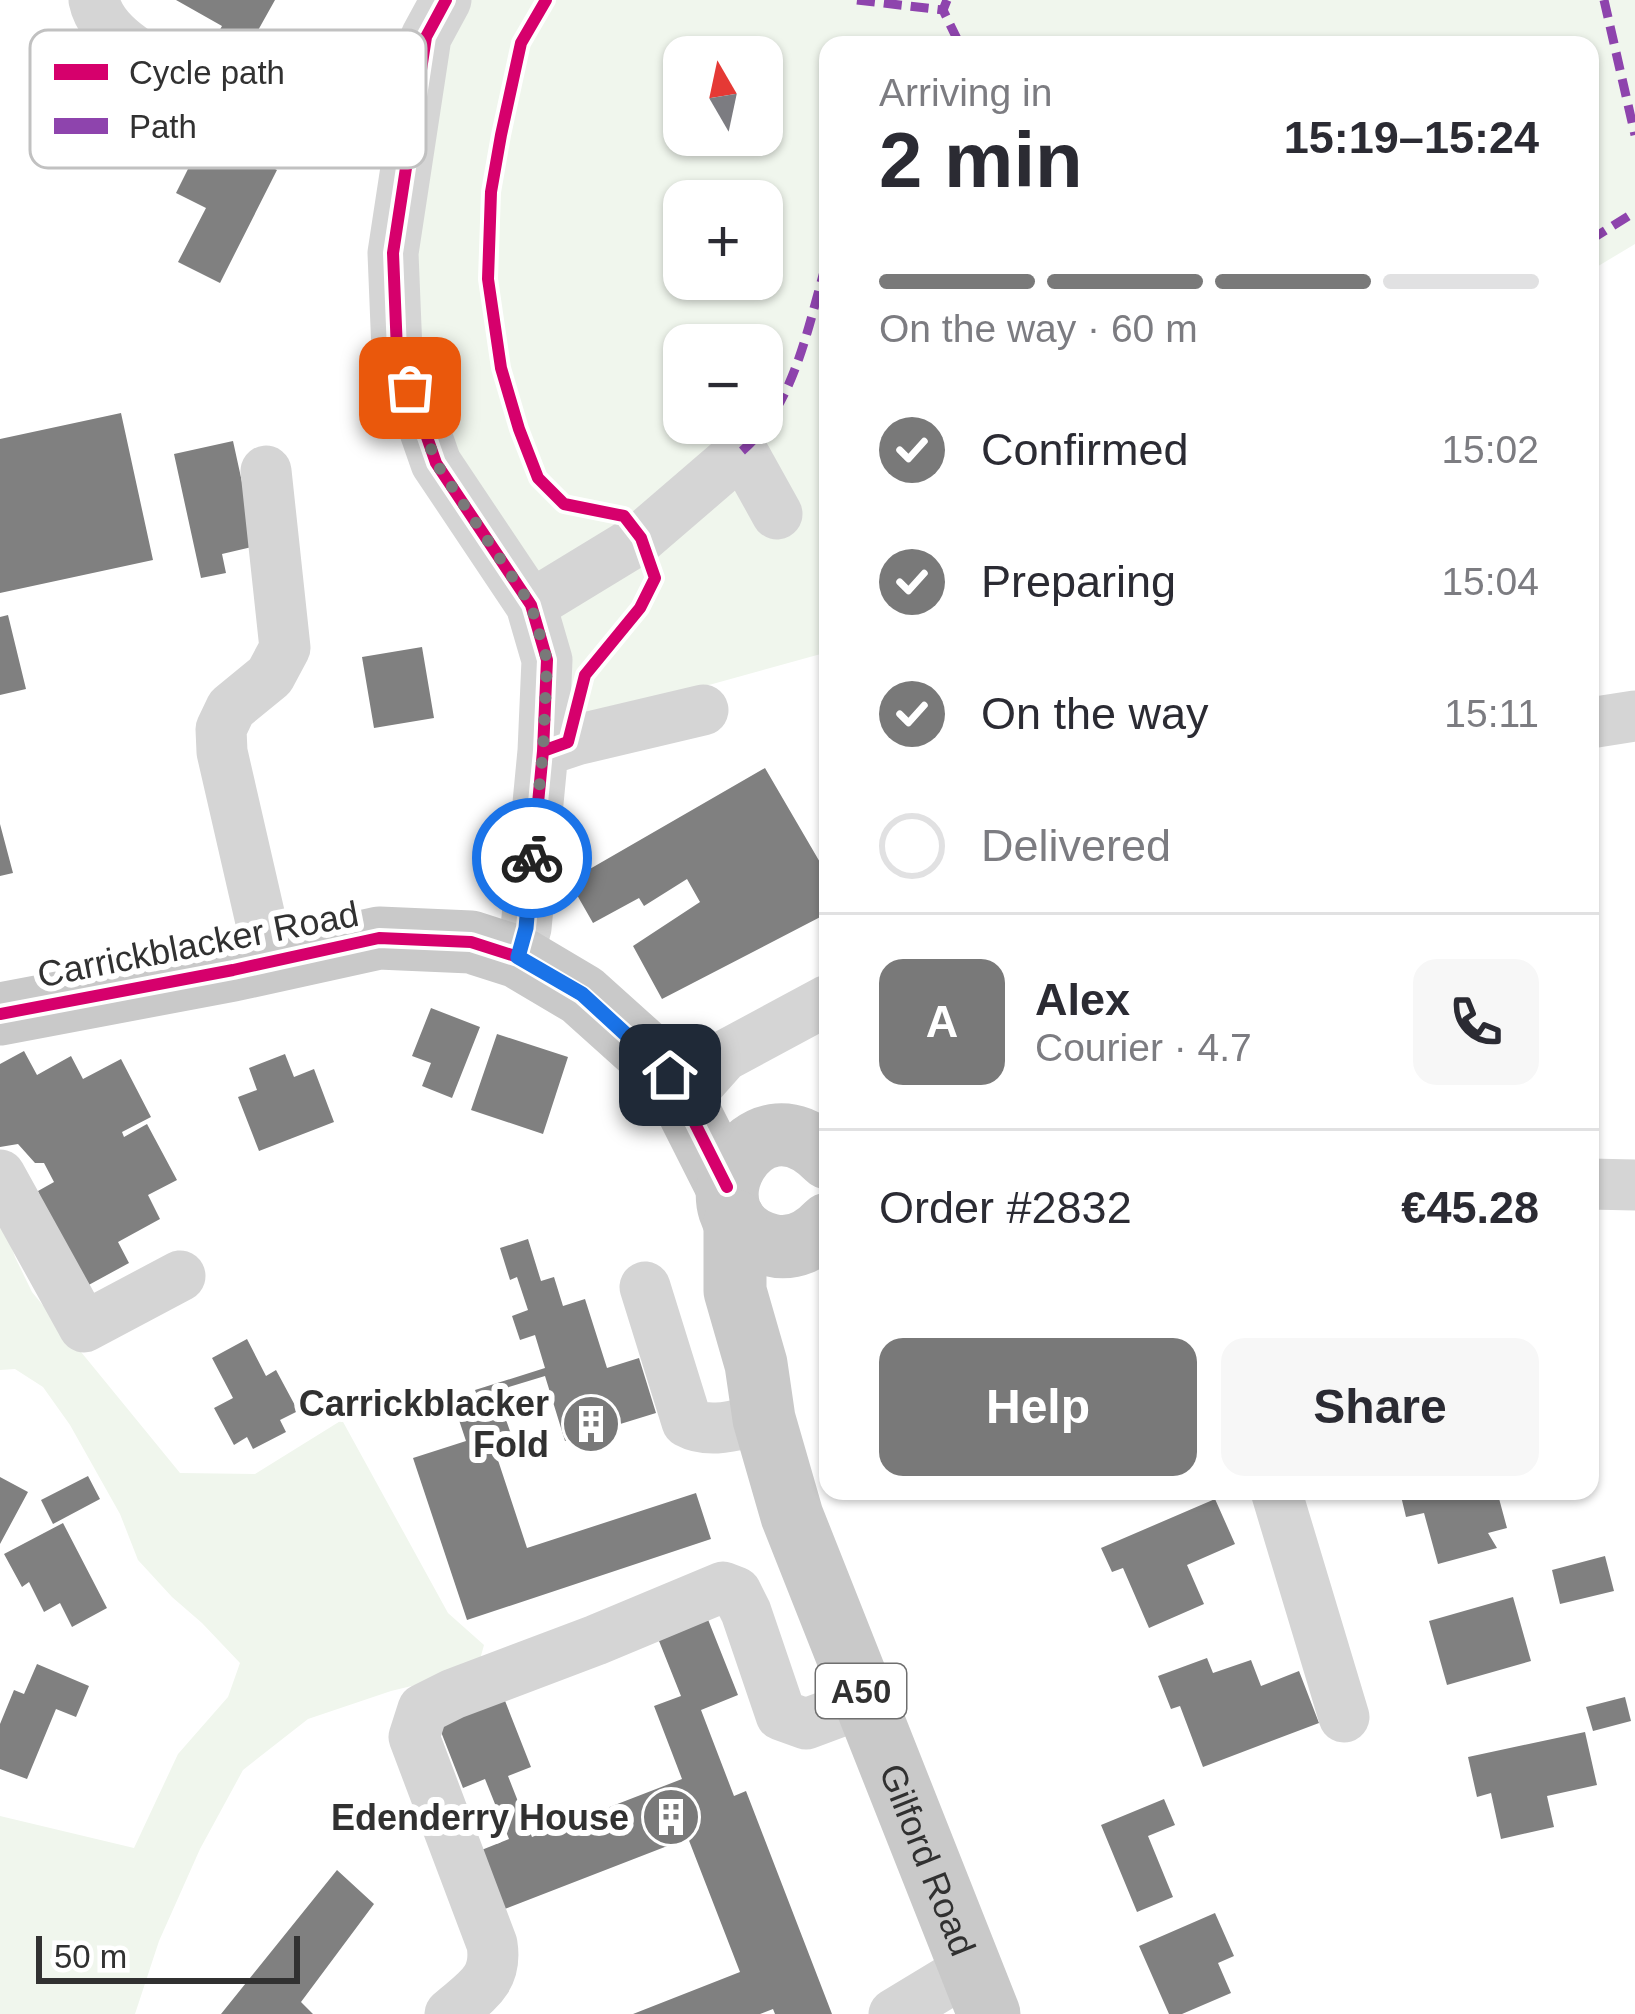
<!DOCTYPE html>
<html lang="en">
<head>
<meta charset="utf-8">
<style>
	:root { --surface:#fff; --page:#f7f7f7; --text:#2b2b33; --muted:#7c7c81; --line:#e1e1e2; --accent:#797979 }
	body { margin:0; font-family:Helvetica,sans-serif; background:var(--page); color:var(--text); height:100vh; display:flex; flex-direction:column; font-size:45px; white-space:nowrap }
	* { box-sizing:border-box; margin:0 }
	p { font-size:39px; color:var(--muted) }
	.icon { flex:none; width:66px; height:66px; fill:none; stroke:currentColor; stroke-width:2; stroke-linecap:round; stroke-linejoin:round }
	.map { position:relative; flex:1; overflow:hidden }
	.panel { position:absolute; left:819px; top:36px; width:780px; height:1464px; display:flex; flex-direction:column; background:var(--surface); border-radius:24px; box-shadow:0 3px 9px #0004 }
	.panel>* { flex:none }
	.needle { width:78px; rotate:351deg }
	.fabs { position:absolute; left:663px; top:36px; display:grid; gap:24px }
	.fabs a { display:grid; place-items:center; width:120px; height:120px; border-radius:24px; background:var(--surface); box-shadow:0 3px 9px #0004; font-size:60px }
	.scale { position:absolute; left:36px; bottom:30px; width:264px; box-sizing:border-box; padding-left:12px; border:6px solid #313131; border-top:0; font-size:33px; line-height:42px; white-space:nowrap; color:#313131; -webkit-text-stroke:9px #fff; paint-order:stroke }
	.pin { position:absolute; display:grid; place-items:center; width:102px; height:102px; color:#fff; margin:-51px; border-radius:24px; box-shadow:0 6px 18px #0006 }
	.courier { position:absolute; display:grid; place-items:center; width:120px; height:120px; margin:-60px; border:9px solid #1a73e8; border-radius:50%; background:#fff; color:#222; box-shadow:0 3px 15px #0007 }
	.head em { font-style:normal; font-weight:700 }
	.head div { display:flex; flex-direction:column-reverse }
	.head { display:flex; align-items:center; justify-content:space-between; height:204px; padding:0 60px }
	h1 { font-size:78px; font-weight:700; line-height:90px }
	.bar { display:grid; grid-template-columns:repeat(4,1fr); gap:18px 12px; align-content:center; height:144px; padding:0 60px }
	.bar i { height:15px; border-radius:9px; background:var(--line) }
	.bar .selected { background:var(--accent) }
	.bar p { grid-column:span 4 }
	.line { display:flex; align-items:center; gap:30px; padding:0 60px; border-top:3px solid var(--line) }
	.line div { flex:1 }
	.round { display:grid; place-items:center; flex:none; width:126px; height:126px; border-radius:24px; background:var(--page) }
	ol { padding:0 60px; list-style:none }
	li { display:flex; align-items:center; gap:36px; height:132px }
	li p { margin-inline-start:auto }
	li .icon { padding:12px; border-radius:50%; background:var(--accent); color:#fff; stroke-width:4 }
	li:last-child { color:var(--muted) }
	li i { width:66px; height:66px; border:6px solid var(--line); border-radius:50% }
	.cta { display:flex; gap:24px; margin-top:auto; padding:24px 60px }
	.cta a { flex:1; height:138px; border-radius:24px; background:var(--accent); color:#fff; font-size:48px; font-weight:700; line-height:138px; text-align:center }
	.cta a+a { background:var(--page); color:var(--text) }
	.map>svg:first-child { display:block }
	.green { fill:#f0f6ed; fill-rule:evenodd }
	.building { fill:#808080 }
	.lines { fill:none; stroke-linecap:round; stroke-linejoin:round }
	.minor { stroke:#d5d5d5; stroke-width:51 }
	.major { stroke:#c9c9c9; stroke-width:63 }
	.quiet { stroke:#8e44ad; stroke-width:9; stroke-dasharray:18 9; stroke-linecap:butt }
	.cycleway-casing { stroke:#fff; stroke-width:20 }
	.cycleway { stroke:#d6006c; stroke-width:12 }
	.done { stroke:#797979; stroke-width:12; stroke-dasharray:0 21.6 }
	.route { stroke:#1a73e8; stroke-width:15 }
	.labels { text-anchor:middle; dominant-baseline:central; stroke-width:12; stroke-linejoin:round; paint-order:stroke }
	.shield { fill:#fff; stroke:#6f6f6f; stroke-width:3 }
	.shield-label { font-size:33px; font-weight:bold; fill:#313131 }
	.street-label { font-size:36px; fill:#313131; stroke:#fff }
	.poi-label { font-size:36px; font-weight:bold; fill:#313131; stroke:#fff; text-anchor:end }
	.key { fill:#fff; stroke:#c1c1c1; stroke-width:3 }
	.key-label { font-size:33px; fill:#313131 }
</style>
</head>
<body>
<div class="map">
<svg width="1635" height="2014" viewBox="0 0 1635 2014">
	<rect width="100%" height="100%" fill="#fff"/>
	<path class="green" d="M446 0H1635V244L1590 271V45H828V652L543 731 547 660 436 463 393 253ZM684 57H762V135H684ZM684 201H762V279H684ZM684 345H762V423H684Z
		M0 1213 15 1257 32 1292 180 1473 255 1474 342 1420 448 1613 484 1645 477 1670 391 1691 308 1719 243 1770 200 1849 159 1941 135 2014H0V1816L134 1848 178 1754 228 1697 240 1663 202 1623 172 1597 138 1560 120 1514 70 1425 43 1387 15 1369 0 1370Z"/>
	<path class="building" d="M176 0H275L243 57 214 40 222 26Z
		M231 146 277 170 220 283 178 262 206 208 176 193 195 155 220 168Z
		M121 413 153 560 0 593V439Z
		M233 441 256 546 222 554 226 573 201 578 174 454Z
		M8 615 26 689 0 695V617Z
		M422 647 434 718 374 728 362 657Z
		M765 768 828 876V913L662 999 633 946 700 902 687 879 644 906 639 898 593 923 569 881Z
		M0 824 13 873 0 876Z
		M431 1008 480 1027 452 1098 422 1086 431 1063 412 1056Z
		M497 1034 568 1057 543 1134 471 1110Z
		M24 1051 37 1075 71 1056 83 1079 121 1059 151 1117 122 1132 124 1137 147 1124 177 1180 148 1195 160 1219 118 1242 129 1263 74 1293 38 1191 54 1182 44 1163H35L18 1144 0 1147V1064Z
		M285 1054 294 1077 314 1069 334 1122 259 1151 238 1097 257 1090 249 1068Z
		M528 1239 541 1281 554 1277 563 1306 585 1299 607 1368 639 1358 656 1413 565 1441 545 1376 496 1391 511 1434 491 1439 527 1548 696 1493 711 1539 467 1620 413 1458 466 1441 454 1405 478 1398 475 1390 545 1368 535 1335 520 1340 512 1316 528 1310 517 1277 510 1280 500 1248Z
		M247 1339 266 1376 276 1370 298 1411 280 1420 286 1432 253 1449 247 1437 234 1445 214 1408 233 1398 212 1358Z
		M88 1476 100 1499 53 1524 41 1500Z
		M0 1477 28 1492 0 1544Z
		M1497 1491 1507 1528 1488 1533 1497 1548 1438 1564 1424 1513 1406 1517 1400 1492Z
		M1215 1499 1235 1544 1187 1565 1204 1604 1149 1628 1123 1568 1112 1572 1101 1548Z
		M63 1523 107 1608 72 1627 60 1603 44 1612 29 1582 22 1587 4 1554Z
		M1605 1556 1614 1591 1560 1604 1552 1570Z
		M1513 1597 1531 1661 1447 1685 1429 1621Z
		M707 1617 738 1695 701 1710 734 1796 746 1791 832 2014H775L773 2009 760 2014H633L740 1972 688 1838 502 1910 479 1851 509 1839 485 1779 463 1788 434 1714 500 1688 531 1767 508 1776 532 1837 682 1779 654 1706 681 1696 657 1636Z
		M1207 1658 1213 1673 1251 1660 1261 1686 1299 1671 1319 1723 1203 1767 1180 1706 1171 1709 1158 1676Z
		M37 1664 89 1686 76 1717 56 1709 27 1779 0 1769V1724L14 1690 24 1694Z
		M1625 1697 1631 1721 1593 1731 1586 1707Z
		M1585 1732 1597 1785 1547 1796 1554 1827 1501 1839 1491 1793 1477 1797 1468 1757Z
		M1164 1799 1175 1825 1148 1836 1173 1897 1137 1912 1101 1825Z
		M337 1870 374 1904 301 2002 313 2014H221Z
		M1215 1913 1234 1956 1218 1963 1231 1993 1182 2014H1169L1139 1946Z"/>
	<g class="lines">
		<path class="minor" d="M94 0C104 48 181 76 221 94
			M446 0 426 37 393 253 397 351 436 463 531 605 547 660 543 751 526 928 518 957
			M266 471 285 648 270 676 231 708 221 729 222 752 270 961
			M531 605 641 538 742 451 777 514
			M1590 723 1635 716
			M543 751 576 740 703 710
			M683 1102 724 1056 828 1000
			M0 1175 84 1327 180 1276
			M1590 1184 1635 1185
			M645 1287 687 1422C711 1435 738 1424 764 1419
			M1276 1491 1344 1717
			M450 2014C475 1992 498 1981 492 1944L414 1737 423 1709 453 1694 596 1640 723 1587 736 1592 746 1612 781 1715 806 1724 865 1702
			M894 2014 970 1968"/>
		<g class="major">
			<path d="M0 1014 233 970 379 938 471 942 518 957 582 995 670 1074 727 1187"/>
			<path d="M828 1158C752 1080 678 1221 770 1245 793 1251 813 1240 828 1224"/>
			<path id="s1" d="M735 1221V1291L756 1364 764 1419 792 1516 989 2014"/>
		</g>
		<path class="quiet" d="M857 0 943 10
			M947 0 943 10 960 45
			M1604 0 1635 135
			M1590 240 1635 212
			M742 451C796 404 808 324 828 258"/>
		<defs>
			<path id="cycleway" d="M446 0 426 37 393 253 397 351 436 463 531 605 547 660 543 751 526 928 518 957
				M543 751 568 742 585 675 640 608 655 578 641 538 624 516 564 504 538 478 519 429 501 368 488 279 491 192 501 135 521 43 546 0
				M0 1014 233 970 379 938 471 942 518 957 582 995 670 1074 727 1187"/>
		</defs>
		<use href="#cycleway" class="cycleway-casing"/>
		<use href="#cycleway" class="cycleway"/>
	</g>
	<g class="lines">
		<path class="done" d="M410 388 436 463 531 605 547 660 543 751 532 858"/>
		<path class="route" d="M532 858 526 928 518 957 582 994 670 1075"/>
	</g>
	<defs>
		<symbol id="building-disc" viewBox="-11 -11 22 22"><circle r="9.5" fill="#797979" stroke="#fff"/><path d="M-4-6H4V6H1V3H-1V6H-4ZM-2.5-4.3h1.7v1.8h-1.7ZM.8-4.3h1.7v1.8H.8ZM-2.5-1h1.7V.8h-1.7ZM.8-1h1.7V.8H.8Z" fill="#fff"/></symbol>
	</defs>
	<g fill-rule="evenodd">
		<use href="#building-disc" x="558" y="1391" width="66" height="66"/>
		<use href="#building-disc" x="638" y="1784" width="66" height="66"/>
	</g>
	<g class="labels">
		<rect class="shield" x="816" y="1664" width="90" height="54" rx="9"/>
		<g class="shield-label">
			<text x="861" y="1691">A50</text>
		</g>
		<g class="street-label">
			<text transform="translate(198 944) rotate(-11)">Carrickblacker Road</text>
			<text stroke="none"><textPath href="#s1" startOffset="672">Gilford Road</textPath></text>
		</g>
		<g class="poi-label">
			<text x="549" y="1403">Carrickblacker<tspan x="549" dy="41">Fold</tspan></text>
			<text x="629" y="1817">Edenderry House</text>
		</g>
	</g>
	<rect x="30" y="30" width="396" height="138" rx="18" class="key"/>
	<rect x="54" y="64" width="54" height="16" fill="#d6006c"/>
	<rect x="54" y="118" width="54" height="16" fill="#8e44ad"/>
	<g class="key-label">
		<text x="129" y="84">Cycle path</text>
		<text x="129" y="138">Path</text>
	</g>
</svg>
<div class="fabs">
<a><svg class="needle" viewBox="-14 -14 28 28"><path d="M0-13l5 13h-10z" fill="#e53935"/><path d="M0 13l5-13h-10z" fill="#7c7c81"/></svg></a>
<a>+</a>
<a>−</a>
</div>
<div class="scale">50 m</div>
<div class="pin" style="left:410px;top:388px;background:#ea580c"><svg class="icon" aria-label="bag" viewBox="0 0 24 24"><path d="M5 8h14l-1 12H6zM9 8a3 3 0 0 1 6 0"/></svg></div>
<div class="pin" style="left:670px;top:1075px;background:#1f2937"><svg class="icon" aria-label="home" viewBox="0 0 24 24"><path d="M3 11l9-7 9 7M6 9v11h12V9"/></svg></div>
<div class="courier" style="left:532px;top:858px"><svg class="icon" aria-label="bike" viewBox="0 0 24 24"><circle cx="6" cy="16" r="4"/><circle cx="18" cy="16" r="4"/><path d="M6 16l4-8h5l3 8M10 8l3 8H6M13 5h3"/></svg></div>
<section class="panel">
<div class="head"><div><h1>2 min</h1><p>Arriving in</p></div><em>15:19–15:24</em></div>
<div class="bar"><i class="selected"></i><i class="selected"></i><i class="selected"></i><i></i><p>On the way · 60 m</p></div>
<ol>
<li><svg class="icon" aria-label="check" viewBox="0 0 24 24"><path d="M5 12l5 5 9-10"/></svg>Confirmed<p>15:02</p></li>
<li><svg class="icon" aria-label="check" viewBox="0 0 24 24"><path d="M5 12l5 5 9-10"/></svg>Preparing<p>15:04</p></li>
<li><svg class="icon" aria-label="check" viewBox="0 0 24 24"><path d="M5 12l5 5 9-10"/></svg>On the way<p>15:11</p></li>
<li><i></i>Delivered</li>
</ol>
<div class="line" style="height:216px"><b class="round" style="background:var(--accent);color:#fff">A</b><div><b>Alex</b><p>Courier · 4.7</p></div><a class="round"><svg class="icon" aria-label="phone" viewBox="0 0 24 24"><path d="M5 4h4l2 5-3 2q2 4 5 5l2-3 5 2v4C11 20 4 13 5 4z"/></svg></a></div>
<div class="line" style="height:156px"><div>Order #2832</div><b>€45.28</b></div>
<div class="cta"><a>Help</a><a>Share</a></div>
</section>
</div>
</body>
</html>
